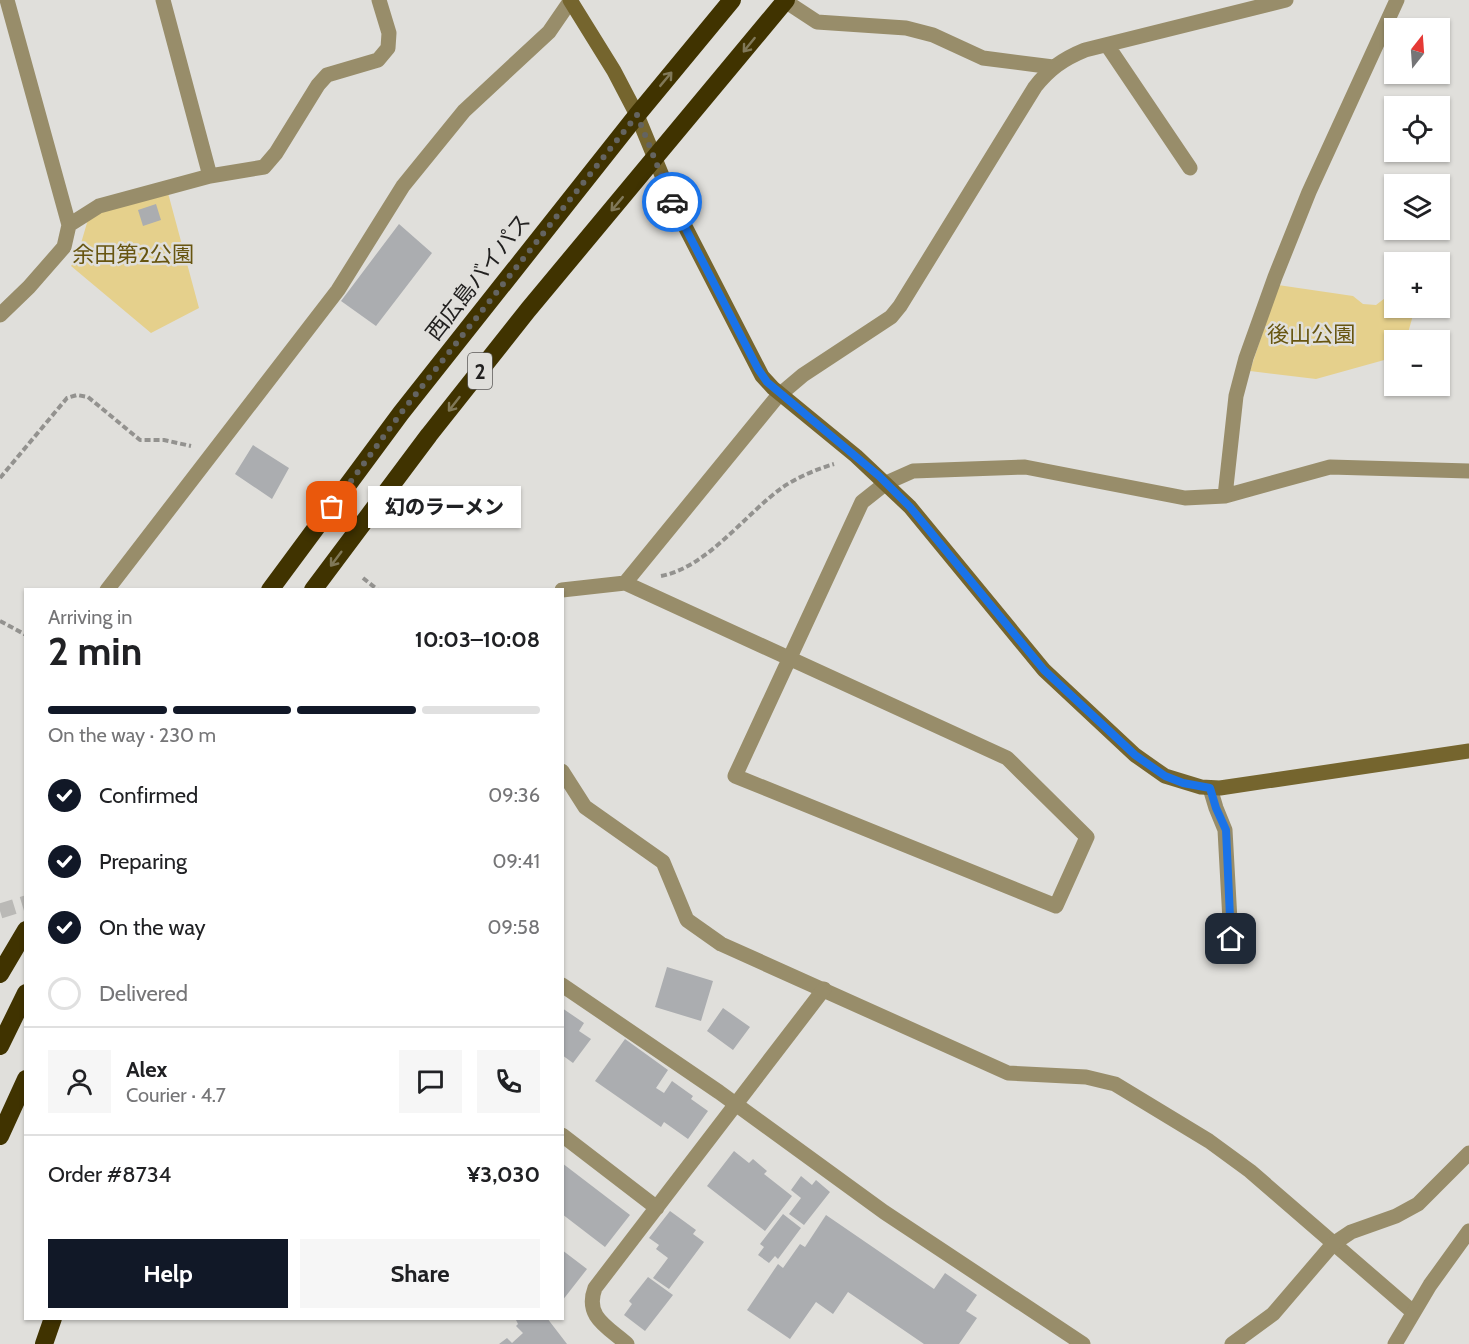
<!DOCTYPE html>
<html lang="en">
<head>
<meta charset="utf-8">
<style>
	:root { --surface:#fff; --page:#f6f6f6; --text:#202124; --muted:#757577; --line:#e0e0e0; --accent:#111827 }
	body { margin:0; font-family:Cabin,"Noto Sans JP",sans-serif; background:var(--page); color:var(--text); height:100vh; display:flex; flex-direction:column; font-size:22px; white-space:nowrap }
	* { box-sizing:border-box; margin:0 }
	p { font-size:20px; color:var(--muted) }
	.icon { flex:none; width:33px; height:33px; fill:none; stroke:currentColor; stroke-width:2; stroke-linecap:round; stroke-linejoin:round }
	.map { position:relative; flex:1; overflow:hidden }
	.panel { position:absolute; left:24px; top:588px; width:540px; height:732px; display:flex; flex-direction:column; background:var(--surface); border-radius:0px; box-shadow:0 2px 4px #0004 }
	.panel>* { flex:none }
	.needle { width:39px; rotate:17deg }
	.buttons { position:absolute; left:1384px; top:18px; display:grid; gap:12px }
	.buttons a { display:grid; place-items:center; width:66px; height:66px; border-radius:0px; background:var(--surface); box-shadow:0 2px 4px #0004; font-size:30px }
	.pin { position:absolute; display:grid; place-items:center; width:51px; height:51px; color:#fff; margin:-26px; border-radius:12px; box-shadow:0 3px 9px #0006 }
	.courier { position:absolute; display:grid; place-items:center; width:60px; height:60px; margin:-30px; border:4px solid #1a73e8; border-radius:50%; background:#fff; color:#222; box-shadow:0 2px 8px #0007 }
	.bubble { position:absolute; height:42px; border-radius:0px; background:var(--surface); box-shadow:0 2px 4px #0004; font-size:20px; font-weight:800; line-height:42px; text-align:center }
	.summary em { font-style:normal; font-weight:800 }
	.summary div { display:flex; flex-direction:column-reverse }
	.summary { display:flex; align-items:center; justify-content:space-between; height:102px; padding:0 24px }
	h1 { font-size:39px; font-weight:800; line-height:45px }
	.bar { display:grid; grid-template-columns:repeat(4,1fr); gap:9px 6px; align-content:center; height:72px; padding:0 24px }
	.bar i { height:8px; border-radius:4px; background:var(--line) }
	.bar .current { background:var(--accent) }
	.bar p { grid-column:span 4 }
	.line { display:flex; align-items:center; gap:15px; padding:0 24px; border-top:2px solid var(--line) }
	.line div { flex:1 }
	.round { display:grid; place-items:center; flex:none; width:63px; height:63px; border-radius:0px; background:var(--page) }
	ol { padding:0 24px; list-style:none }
	li { display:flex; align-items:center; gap:18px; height:66px }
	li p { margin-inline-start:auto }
	li .icon { padding:6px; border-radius:50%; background:var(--accent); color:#fff; stroke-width:4 }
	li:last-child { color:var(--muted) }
	li i { width:33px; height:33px; border:3px solid var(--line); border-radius:50% }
	.cta { display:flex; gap:12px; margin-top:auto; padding:12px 24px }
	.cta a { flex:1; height:69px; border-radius:0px; background:var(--accent); color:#fff; font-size:24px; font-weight:800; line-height:69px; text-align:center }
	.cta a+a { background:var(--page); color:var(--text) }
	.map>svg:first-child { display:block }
	.green { fill:#e5d08c }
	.building { fill:#abadb0 }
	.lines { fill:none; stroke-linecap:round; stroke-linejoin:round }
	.street-tunnel { stroke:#bab9b6; stroke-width:15; stroke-dasharray:15 8; stroke-linecap:butt }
	.path { stroke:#93928f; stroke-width:4; stroke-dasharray:6 3; stroke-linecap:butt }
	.lane { stroke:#988d6a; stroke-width:15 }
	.street { stroke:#988d6a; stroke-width:15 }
	.secondary { stroke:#75652e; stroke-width:15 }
	.highway { stroke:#403300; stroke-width:18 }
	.oneway { stroke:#807858 }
	.done { stroke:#646461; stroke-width:6; stroke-dasharray:0 10.8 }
	.route { stroke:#1a73e8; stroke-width:8 }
	.labels { text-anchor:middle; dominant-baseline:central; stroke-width:5; stroke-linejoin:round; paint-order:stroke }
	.shield { fill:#e0dfdb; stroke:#5b5a58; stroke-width:1.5 }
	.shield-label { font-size:21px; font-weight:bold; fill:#222120 }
	.park-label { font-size:22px; fill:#675510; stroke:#e0dfdb }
	.street-label { font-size:22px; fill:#222120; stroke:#e0dfdb }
</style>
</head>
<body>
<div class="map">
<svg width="1469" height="1344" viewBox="0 0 1469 1344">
	<rect width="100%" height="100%" fill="#e0dfdb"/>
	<path class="green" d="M168 193 199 308 151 333 71 266 77 257 89 216Z
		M1395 278V308H1415L1406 340H1395V357L1316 379 1250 371 1278 285 1353 296 1363 304 1376 305 1389 295Z"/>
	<path class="building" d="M156 204 161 220 143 226 138 210Z
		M399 224 432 253 376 326 341 301Z
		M253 445 289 468 272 499 235 474Z
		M667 967 713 981 701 1021 655 1007Z
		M562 1008 584 1023 579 1031 591 1039 573 1063 562 1055Z
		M723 1008 750 1027 733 1050 707 1031Z
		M625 1039 668 1070 656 1088 664 1093 672 1081 693 1096 691 1099 708 1111 688 1139 664 1122 661 1127 595 1081Z
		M734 1151 749 1163 753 1159 767 1171 764 1174 792 1196 765 1231 707 1186Z
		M562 1163 630 1215 605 1247 562 1214Z
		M801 1176 812 1185 816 1180 830 1192 804 1225 789 1214 801 1198 791 1190Z
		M670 1211 696 1230 693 1234 704 1242 669 1289 653 1278 668 1258 656 1249 659 1245 649 1238Z
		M783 1214 801 1228 778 1259 775 1256 769 1263 758 1255 764 1247 760 1244Z
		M826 1215 934 1289 945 1273 977 1295 966 1311 977 1318 959 1344H924L848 1292 833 1314 816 1302 790 1339 747 1310 778 1264 783 1268 800 1244 805 1247Z
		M562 1250 587 1269 562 1301Z
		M648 1277 673 1295 645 1331 624 1315 632 1304 629 1301Z
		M518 1318H547L567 1344H499L507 1338 512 1343 523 1333 516 1326 518 1324 516 1320Z"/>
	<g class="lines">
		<path class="street-tunnel" d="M0 911 26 903"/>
		<path class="path" d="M0 478 67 398 77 395 88 397 140 440H164L191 446
			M661 576C708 567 745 514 783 487 798 477 817 469 834 464
			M363 578 378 590
			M0 621 26 635"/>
		<path class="lane" d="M562 771 585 807 663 862 687 920 721 944 1008 1073 1086 1077 1115 1084 1209 1141 1250 1171 1413 1312"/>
		<path class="street" d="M7 0 69 225
			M785 1 817 22 906 28 933 35 983 58 1053 67
			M1107 45 1190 168
			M210 176 264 167 276 153 318 85 327 75 378 60 388 48 389 33 379 0
			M0 315 29 287 64 247 69 225 99 206 210 176 163 0
			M1225 496 1236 396 1246 358 1275 277 1309 192 1397 0
			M625 583 1007 758 1087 837 1056 906 735 776 862 502 886 483 913 471 1025 467 1185 498 1225 496 1330 467 1469 471
			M107 590 338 290 403 186 464 111 549 32 571 0
			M562 590 625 583 777 397 803 375 891 317 900 306 1035 87C1049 69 1063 59 1085 50L1286 0
			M1210 788 1216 808 1225 830 1231 939
			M562 985 719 1092 884 1212 1083 1344
			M562 1135 657 1208
			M627 1344C608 1327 584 1317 595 1288L824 989
			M1232 1344 1273 1314 1333 1244 1351 1232 1396 1216 1418 1204 1469 1153
			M1395 1344 1430 1285 1469 1231"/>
		<path class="secondary" d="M570 0 614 71 637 115 675 207 762 376 773 388 856 456 910 507 1044 670 1135 755 1165 776 1201 787 1220 788 1469 751"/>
		<path class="highway" d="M270 590 401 413 637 115 732 0
			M313 590 429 435 528 310 786 0
			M0 974 26 930
			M0 1046 26 993
			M0 1136 26 1079
			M44 1344 53 1318"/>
	</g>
	<defs><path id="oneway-shaft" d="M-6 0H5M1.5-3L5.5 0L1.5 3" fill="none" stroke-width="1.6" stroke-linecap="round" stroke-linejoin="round" transform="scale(1.5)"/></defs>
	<g class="oneway">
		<use href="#oneway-shaft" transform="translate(749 45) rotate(129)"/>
		<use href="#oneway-shaft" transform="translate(666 79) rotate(-50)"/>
		<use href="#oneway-shaft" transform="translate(617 204) rotate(130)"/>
		<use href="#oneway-shaft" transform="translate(454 404) rotate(128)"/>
		<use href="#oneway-shaft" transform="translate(336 559) rotate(127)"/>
	</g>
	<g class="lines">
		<path class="done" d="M332 507 401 413 637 115 672 202"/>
		<path class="route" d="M672 202 758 369 767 382 879 476 910 507 1044 670 1135 755 1165 776 1183 783 1210 788 1216 808 1226 830 1231 939"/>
	</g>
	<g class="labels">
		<rect class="shield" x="468" y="353" width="24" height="36" rx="4.5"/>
		<g class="shield-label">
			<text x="480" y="371">2</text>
		</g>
		<g class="park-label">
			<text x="133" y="254">余田第2公園</text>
			<text x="1311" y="334">後山公園</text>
		</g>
		<g class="street-label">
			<text transform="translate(478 277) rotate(-52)">西広島バイパス</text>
		</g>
	</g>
</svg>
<div class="buttons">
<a><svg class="needle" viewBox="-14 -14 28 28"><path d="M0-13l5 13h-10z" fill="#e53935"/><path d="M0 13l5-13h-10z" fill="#757577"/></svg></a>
<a><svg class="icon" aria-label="locate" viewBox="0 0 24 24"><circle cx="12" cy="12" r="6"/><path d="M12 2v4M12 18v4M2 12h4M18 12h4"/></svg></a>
<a><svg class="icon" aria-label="layers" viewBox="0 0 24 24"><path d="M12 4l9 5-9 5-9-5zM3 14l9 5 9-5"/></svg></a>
<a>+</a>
<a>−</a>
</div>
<div class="pin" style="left:332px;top:507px;background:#ea580c"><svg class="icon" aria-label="bag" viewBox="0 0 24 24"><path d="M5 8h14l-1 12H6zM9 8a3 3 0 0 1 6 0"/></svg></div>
<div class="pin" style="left:1231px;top:939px;background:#1f2937"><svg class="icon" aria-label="home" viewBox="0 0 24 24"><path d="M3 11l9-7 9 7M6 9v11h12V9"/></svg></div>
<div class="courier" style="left:672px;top:202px"><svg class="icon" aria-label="car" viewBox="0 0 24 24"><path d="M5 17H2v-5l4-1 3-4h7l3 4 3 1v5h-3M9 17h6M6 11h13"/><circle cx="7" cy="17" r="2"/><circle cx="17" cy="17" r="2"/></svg></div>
<div class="bubble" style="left:368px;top:486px;width:153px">幻のラーメン</div>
<section class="panel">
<div class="summary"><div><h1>2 min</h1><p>Arriving in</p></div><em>10:03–10:08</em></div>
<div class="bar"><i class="current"></i><i class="current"></i><i class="current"></i><i></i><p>On the way · 230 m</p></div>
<ol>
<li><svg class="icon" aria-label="check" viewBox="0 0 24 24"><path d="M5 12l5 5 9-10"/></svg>Confirmed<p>09:36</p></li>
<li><svg class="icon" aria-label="check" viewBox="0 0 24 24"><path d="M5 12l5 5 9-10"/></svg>Preparing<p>09:41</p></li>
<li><svg class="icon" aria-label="check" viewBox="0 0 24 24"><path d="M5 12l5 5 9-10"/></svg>On the way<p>09:58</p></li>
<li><i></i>Delivered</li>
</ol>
<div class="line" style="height:108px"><a class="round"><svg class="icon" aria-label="person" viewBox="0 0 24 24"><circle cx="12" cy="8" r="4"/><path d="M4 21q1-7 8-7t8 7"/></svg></a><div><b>Alex</b><p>Courier · 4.7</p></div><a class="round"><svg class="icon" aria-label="chat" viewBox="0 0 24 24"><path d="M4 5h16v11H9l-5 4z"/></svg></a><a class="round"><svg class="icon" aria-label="phone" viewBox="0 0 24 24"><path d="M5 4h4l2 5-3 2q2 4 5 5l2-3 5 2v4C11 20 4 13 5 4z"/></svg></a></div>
<div class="line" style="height:78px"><div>Order #8734</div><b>¥3,030</b></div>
<div class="cta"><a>Help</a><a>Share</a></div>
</section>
</div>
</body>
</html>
